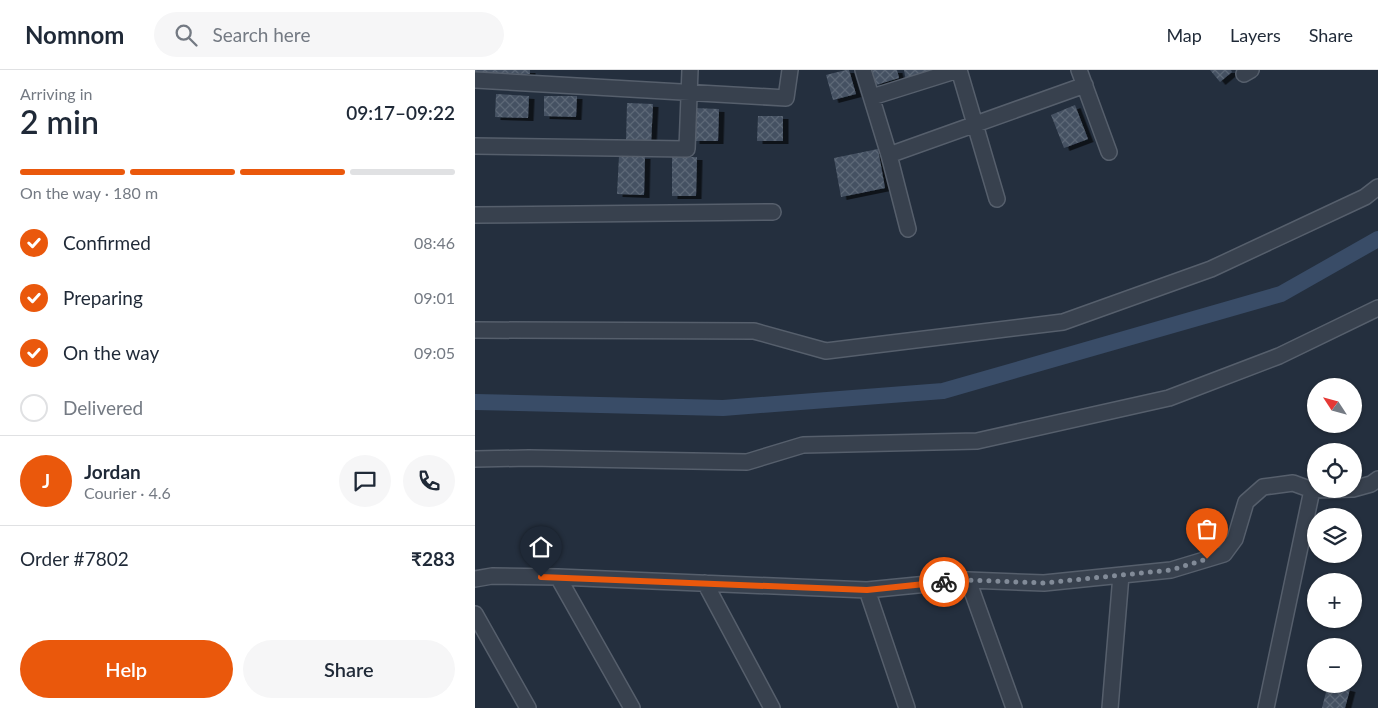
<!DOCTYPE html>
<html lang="en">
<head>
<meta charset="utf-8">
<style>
	:root { --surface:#fff; --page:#f6f6f7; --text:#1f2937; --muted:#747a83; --line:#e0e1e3; --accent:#ea580c }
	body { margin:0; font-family:Lato,sans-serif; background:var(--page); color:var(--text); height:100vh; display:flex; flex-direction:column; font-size:19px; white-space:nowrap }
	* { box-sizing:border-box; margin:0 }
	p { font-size:16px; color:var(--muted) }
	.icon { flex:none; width:28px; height:28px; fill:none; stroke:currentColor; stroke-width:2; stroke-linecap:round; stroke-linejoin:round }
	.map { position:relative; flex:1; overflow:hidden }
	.drawer { display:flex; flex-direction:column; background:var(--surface); width:475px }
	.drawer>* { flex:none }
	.needle { width:32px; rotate:306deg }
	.buttons { position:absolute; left:832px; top:308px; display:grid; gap:10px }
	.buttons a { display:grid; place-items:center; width:55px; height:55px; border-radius:50%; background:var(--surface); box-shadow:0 1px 4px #0004; font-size:25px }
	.pin { position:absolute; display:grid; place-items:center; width:42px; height:42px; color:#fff; margin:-51px -21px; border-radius:50% 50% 50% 0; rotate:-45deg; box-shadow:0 0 5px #0007 }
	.pin .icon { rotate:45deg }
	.courier { position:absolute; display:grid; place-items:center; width:50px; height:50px; margin:-25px; border:4px solid #ea580c; border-radius:50%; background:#fff; color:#222; box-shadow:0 1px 6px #0007 }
	.summary em { font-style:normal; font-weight:600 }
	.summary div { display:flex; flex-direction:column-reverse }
	.summary { display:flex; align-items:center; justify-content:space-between; height:85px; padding:0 20px }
	h1 { font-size:32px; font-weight:600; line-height:38px }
	.bar { display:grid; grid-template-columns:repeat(4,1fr); gap:8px 5px; align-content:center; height:60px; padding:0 20px }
	.bar i { height:6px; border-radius:4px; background:var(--line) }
	.bar .on { background:var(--accent) }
	.bar p { grid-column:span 4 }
	.line { display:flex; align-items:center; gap:12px; padding:0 20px; border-top:1px solid var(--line) }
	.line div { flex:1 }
	.round { display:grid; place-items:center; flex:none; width:52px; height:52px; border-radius:26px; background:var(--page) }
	ol { padding:0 20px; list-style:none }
	li { display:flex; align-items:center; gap:15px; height:55px }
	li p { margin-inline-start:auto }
	li .icon { padding:5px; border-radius:50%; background:var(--accent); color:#fff; stroke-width:4 }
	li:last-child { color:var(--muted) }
	li i { width:28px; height:28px; border:2px solid var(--line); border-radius:50% }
	.cta { display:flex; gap:10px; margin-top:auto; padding:10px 20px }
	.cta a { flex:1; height:58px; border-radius:30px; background:var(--accent); color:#fff; font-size:20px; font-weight:600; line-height:58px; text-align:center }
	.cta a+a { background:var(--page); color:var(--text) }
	header { display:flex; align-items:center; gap:30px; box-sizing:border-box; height:70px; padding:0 25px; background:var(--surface); border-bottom:1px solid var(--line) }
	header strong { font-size:24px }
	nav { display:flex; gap:28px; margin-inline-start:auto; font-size:18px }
	.search { width:350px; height:45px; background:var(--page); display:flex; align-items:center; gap:12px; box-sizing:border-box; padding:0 18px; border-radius:28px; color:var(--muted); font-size:19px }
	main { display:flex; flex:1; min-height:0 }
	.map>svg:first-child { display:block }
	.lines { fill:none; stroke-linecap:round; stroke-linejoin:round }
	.canal { stroke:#394c67; stroke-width:16 }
	.building { fill:url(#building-cross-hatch); filter:url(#shadow) }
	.minor-casing { stroke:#565f6c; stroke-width:18 }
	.minor { stroke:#38414e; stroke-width:15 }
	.done { stroke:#828b98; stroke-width:5; stroke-dasharray:0 9 }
	.route { stroke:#ea580c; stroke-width:6 }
</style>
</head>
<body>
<header>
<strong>Nomnom</strong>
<div class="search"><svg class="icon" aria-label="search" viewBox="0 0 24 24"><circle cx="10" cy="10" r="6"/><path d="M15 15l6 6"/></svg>Search here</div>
<nav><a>Map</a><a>Layers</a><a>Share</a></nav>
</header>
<main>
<section class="drawer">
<div class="summary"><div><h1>2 min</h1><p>Arriving in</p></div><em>09:17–09:22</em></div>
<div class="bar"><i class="on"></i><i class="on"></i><i class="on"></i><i></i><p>On the way · 180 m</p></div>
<ol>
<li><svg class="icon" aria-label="check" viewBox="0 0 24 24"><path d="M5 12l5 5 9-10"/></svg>Confirmed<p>08:46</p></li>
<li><svg class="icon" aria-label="check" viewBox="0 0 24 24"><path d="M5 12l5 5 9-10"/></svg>Preparing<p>09:01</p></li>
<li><svg class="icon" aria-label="check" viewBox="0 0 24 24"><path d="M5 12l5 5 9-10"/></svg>On the way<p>09:05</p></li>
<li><i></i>Delivered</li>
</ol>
<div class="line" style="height:90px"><b class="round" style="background:var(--accent);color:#fff">J</b><div><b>Jordan</b><p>Courier · 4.6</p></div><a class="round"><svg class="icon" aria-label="chat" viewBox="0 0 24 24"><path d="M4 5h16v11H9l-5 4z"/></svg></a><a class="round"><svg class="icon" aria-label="phone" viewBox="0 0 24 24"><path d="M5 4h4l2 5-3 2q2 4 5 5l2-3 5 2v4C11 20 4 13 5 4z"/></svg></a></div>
<div class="line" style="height:65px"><div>Order #7802</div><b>₹283</b></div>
<div class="cta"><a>Help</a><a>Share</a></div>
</section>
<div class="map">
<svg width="903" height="638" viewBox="0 0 903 638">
	<defs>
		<pattern id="building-cross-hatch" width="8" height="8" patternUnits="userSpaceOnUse" patternTransform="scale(1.25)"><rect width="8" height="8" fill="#455162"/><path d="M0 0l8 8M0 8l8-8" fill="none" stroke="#5d6877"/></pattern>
		<filter id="shadow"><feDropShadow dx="5.5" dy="3" stdDeviation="0" flood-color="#0009"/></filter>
	</defs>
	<rect width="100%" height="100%" fill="#242f3e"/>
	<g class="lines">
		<path class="canal" d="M0 332 248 338 468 321 806 224 903 169"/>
	</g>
	<path class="building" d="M0 0H55V4L0 3Z
		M371 0H374L381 24 358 30 351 5Z
		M397 0H422L424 8 401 15Z
		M429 0H453L454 5 431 11Z
		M735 0H756L757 2 745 12Z
		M21 24 54 26 53 48 20 47Z
		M69 26H102L101 47 69 46Z
		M152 33 178 34 176 74 151 73Z
		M600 35 613 69 589 78 576 45Z
		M219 38 244 39 243 71H219Z
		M283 46H308V71H282Z
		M403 79 410 118 366 127 359 88Z
		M144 86H170L169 125 142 124Z
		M197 87H222L221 126H197Z
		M853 614 875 619 870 638H847Z"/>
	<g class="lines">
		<defs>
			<path id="minor" d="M388 0 414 85 433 159
				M484 0 522 129
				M604 0 634 82
				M769 4 776 0
				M0 10 311 28 315 0
				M397 27 483 0
				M0 76 212 79 215 0
				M414 85 610 15
				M0 145 298 142
				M0 260 279 261 351 281 588 252 736 199 890 127 903 117
				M0 389 54 388 272 392 328 375 502 371 694 328 804 286 903 238
				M83 507 157 638
				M0 509 17 506 83 507 392 520 493 510 569 513 696 500 749 484 760 469 771 432 788 417 818 413 837 420 878 419 896 414 903 409
				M493 510 539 638
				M230 513 297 638
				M392 520 432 638
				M0 544 53 638
				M635 638 646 505
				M791 638 837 420"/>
		</defs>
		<use href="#minor" class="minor-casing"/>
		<use href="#minor" class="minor"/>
	</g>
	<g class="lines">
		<path class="done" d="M469 512 492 510 569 513 696 500 732 489"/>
		<path class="route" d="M66 507 392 520 469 512"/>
	</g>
</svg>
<div class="buttons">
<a><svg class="needle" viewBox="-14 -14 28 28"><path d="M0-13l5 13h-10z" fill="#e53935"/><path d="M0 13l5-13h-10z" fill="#747a83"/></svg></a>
<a><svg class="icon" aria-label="locate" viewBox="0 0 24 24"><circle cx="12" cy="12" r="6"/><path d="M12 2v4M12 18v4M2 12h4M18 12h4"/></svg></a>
<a><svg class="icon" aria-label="layers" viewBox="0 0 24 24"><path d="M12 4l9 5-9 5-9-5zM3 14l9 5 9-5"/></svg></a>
<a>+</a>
<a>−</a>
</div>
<div class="pin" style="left:732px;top:489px;background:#ea580c"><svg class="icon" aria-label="bag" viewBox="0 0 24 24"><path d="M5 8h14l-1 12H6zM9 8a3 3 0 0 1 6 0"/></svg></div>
<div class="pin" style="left:66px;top:507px;background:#1f2937"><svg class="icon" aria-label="home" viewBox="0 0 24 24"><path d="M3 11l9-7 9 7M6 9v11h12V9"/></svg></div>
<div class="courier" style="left:469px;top:512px"><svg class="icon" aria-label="bike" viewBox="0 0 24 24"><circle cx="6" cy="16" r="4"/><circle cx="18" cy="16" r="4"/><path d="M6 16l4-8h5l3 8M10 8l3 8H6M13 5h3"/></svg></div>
</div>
</main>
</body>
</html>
